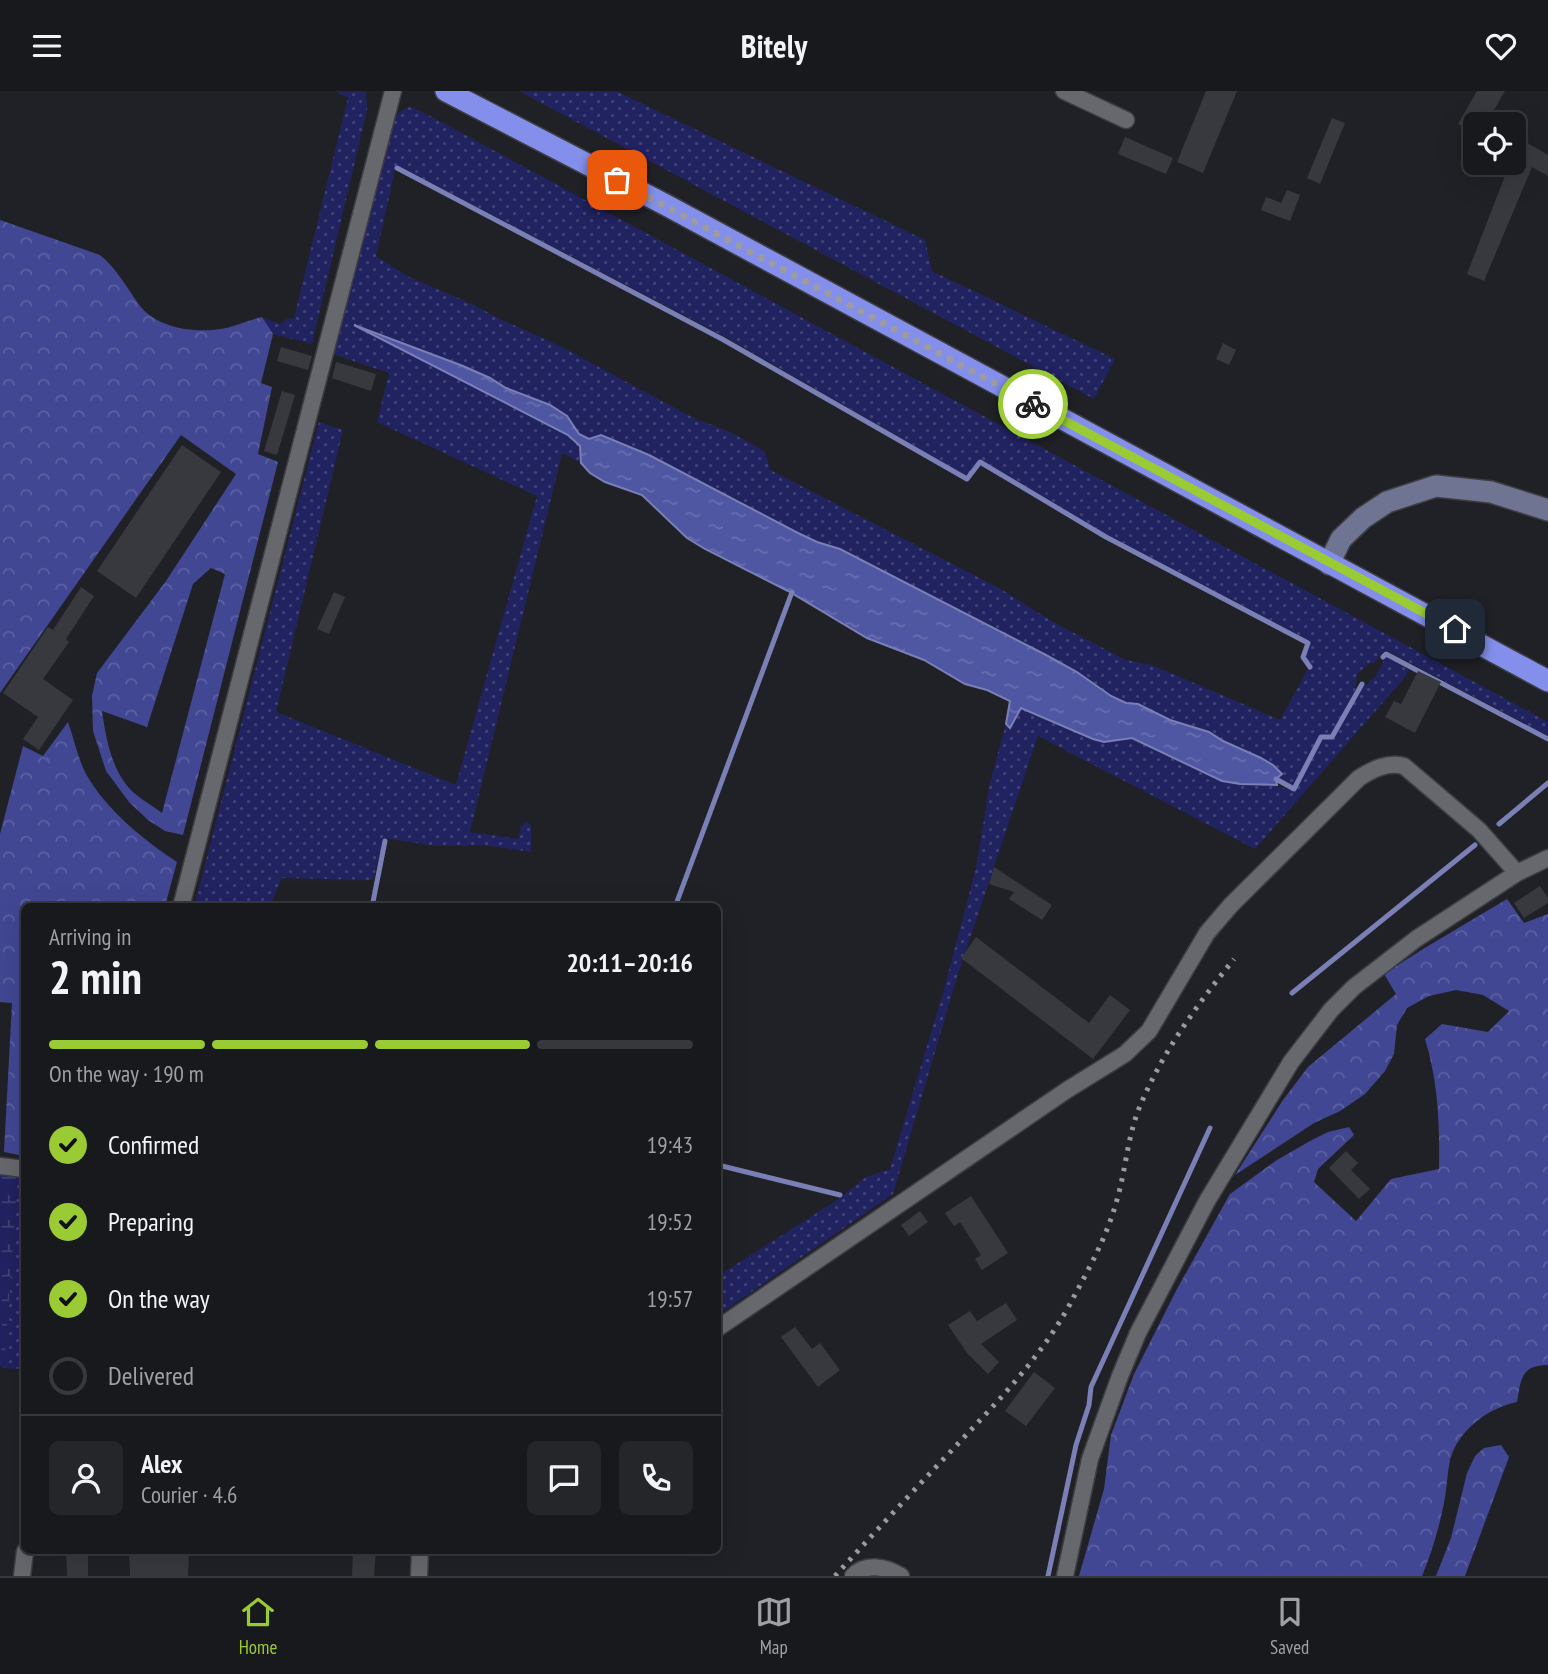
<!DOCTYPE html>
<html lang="en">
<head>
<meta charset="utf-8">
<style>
	:root { --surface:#18191d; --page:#25262a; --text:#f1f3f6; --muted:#9fa0a4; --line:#36383b; --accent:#9acb34 }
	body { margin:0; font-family:"PT Sans Narrow",sans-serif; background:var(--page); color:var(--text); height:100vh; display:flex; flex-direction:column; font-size:26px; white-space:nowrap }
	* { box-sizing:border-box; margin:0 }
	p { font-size:23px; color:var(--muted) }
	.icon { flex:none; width:38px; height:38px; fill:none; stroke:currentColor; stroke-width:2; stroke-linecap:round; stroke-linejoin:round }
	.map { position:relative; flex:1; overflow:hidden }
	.side { position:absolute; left:21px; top:812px; width:700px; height:651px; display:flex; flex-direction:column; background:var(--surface); border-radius:10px; box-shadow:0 7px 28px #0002,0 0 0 2px var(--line) }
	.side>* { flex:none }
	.buttons { position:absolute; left:1463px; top:21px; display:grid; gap:14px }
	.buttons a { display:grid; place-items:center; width:63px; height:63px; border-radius:10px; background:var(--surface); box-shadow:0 7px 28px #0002,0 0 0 2px var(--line); font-size:35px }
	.pin { position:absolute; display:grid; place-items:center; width:60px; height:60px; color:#fff; margin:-30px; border-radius:14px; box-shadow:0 4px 10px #0006 }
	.courier { position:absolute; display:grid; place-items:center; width:70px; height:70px; margin:-35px; border:5px solid #9acb34; border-radius:50%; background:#fff; color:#222; box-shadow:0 2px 9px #0007 }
	.head em { font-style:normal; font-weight:800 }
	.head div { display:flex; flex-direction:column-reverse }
	.head { display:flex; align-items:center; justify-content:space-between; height:119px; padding:0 28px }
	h1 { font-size:46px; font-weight:800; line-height:52px }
	.bar { display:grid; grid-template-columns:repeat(4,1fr); gap:10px 7px; align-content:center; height:84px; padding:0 28px }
	.bar i { height:9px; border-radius:5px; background:var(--line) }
	.bar .active { background:var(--accent) }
	.bar p { grid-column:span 4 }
	.line { display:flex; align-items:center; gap:18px; padding:0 28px; border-top:2px solid var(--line) }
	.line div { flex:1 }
	.round { display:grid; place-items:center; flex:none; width:74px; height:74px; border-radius:10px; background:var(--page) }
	ol { padding:0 28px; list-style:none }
	li { display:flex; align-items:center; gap:21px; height:77px }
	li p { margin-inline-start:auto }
	li .icon { padding:7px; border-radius:50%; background:var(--accent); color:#111; stroke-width:4 }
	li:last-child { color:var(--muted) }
	li i { width:38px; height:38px; border:4px solid var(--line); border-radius:50% }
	header { display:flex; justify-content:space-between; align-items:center; height:91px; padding:0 28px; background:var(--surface); font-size:32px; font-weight:800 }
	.dock { display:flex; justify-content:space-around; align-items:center; height:98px; border-top:2px solid var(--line); background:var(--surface); font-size:19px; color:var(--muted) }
	.dock a { display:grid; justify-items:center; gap:4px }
	.dock .active { color:var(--accent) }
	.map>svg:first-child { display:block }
	.grass { fill:url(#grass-dots); fill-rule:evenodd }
	.forest { fill:url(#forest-crowns); fill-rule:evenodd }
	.wetland { fill:url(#wetland-marsh) }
	.water { fill:url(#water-ripples); stroke:#7a7fb6; stroke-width:2 }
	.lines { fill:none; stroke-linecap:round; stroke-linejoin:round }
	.stream { stroke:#7a7fb6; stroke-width:5 }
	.building { fill:#38393f }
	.street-casing { stroke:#3d3d42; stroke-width:19 }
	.secondary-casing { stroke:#3d3d42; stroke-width:24 }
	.highway-casing { stroke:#3d3d42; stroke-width:24 }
	.street { stroke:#67686e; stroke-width:16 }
	.secondary { stroke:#6f7493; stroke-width:21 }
	.highway { stroke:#838fea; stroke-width:21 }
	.rail { stroke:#9a9b9f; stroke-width:5; stroke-dasharray:3.5 7; stroke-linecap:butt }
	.done { stroke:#9b9ba0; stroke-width:7; stroke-dasharray:0 12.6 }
	.route { stroke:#9acb34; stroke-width:9 }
</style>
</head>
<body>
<header><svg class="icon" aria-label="menu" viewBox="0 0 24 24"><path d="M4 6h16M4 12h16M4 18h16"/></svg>Bitely<svg class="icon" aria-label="heart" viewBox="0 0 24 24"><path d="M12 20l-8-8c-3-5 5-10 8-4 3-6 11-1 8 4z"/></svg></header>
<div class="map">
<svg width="1548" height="1485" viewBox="0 0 1548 1485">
	<defs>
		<pattern id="grass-dots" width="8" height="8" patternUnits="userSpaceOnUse" patternTransform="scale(1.75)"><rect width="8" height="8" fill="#212260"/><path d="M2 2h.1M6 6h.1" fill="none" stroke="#414276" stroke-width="1.8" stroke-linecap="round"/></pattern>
		<pattern id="forest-crowns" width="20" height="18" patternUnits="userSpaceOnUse" patternTransform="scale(1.75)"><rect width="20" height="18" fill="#414792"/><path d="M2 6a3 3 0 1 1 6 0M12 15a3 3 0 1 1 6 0" fill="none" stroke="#5c61a1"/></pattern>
		<pattern id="wetland-marsh" width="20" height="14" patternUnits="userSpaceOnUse" patternTransform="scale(1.75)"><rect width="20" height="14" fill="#212260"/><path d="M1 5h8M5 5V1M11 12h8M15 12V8" fill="none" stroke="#414276"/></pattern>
		<pattern id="water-ripples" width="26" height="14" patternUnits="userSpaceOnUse" patternTransform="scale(1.75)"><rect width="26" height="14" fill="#4f57a3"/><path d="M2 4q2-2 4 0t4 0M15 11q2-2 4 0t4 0" fill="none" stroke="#686faf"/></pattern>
	</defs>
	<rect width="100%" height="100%" fill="#202127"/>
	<path class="grass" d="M335 0H366L367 19 312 253 273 243 262 227 282 233 286 228 294 227 348 7Z
		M519 0H616L925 149 932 180 1115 268 1094 308Z
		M409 16 419 19 1548 631V645L1386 559 1374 572H1369L1357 583C1356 611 1345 621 1330 644H1320L1293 695 1278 686 1281 684 1261 667 1223 650 1209 641 1170 629 1139 613 1126 612 1111 605 1077 581 1046 564 840 458 817 451 798 442 649 364 601 344 589 348C572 339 567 323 549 314 535 306 518 304 504 296 459 271 410 254 360 237L568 344 580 355 581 372 562 362 470 741 518 748 521 736 525 731 531 734V761L484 754 436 755 384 747 373 789 282 787 270 815 194 816 319 331 343 339 276 621 456 694 537 405 377 331 389 282 333 263 390 37C394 26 398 20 409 16ZM396 74 722 244 965 384H968L980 368 1104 442 1310 550 1306 565 1310 574 1280 629 1152 574 1126 569 1053 531 999 497 770 379 765 361C743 347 722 336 697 329L560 255 500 228 474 214 409 186 376 165Z
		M1386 566 1409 579 1406 585 1255 758 1038 645 957 886 893 1103 718 1224V1185L837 1109 866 1086 890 1078 943 902 976 777 990 691 1006 633 1010 636 1021 617 1104 651 1132 647 1222 690 1254 694 1266 692 1294 700 1322 648H1332L1362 597 1375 586Z
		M18 1085 24 1086V1278L4 1277Z"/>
	<path class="forest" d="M0 129 100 164C118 179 127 197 140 215 158 238 198 243 226 237 238 234 250 229 262 226L273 243 261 292 272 296 258 363 278 371 183 744 165 740 148 729 129 711 106 680 93 640 92 605 97 582 166 490 236 383 181 344 0 602ZM211 477 225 483 162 722C153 715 142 709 134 702 112 682 106 648 102 620L147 636 193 493Z
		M68 631C74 648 78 668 86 683 107 720 144 749 177 771L165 815 24 816V1065L4 1061 12 912 0 911V743L23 655 43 665Z
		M1507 808 1524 832 1548 823V1274C1521 1274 1521 1288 1517 1311 1488 1317 1458 1339 1450 1369 1447 1383 1447 1398 1444 1412 1439 1437 1432 1461 1422 1485H1079L1104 1398 1111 1344 1134 1283 1177 1198 1230 1103 1277 1069 1310 1050 1328 1041 1349 1036 1354 1044 1318 1078 1314 1091 1356 1130 1391 1088 1439 1078C1440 1034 1438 990 1425 948L1442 933 1488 941 1509 920 1483 904 1456 899 1429 905 1407 917 1397 934 1394 963 1385 980 1365 1003 1340 1020 1314 1032 1235 1084 1283 1009 1308 976 1396 903 1384 883 1423 858Z
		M1501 1354 1509 1366 1465 1485H1436L1451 1447 1467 1382 1475 1365 1484 1357Z"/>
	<path class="wetland" d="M0 1082 18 1085 4 1277 0 1276Z"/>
	<path class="water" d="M354 234 463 275 490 287 506 297 550 314 567 325 579 343 589 348 601 344 649 364 798 442 817 451 840 458 1046 564 1077 581 1111 605 1126 612 1138 613 1170 629 1209 641 1223 650 1261 667 1273 674 1282 683 1276 688 1277 694 1240 693 1222 690 1132 647 1104 651 1093 648 1021 617 1010 637 1006 633 1010 610 987 599 965 593 924 569 867 547 788 500 705 458 687 447 642 404 605 391 590 382 581 372 580 355 568 344Z"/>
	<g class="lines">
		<path class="stream" d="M397 77 722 248 967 388 980 371 1106 446 1308 552 1303 566 1310 576
			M1383 566 1386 563 1548 648
			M1276 688 1294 698 1321 646H1332L1362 593
			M1499 733 1548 692
			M372 816 385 750
			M675 816 792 501
			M1292 902 1475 754
			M718 1074 840 1104
			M1048 1485 1076 1354 1089 1314 1091 1296 1210 1037"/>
	</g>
	<path class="building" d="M1206 0H1237L1203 82 1177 71Z
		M1477 0H1505L1486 33H1475V42L1458 33Z
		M1332 27 1345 32 1320 93 1307 87Z
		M1514 44 1548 64V85L1532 76 1484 190 1467 183 1510 72H1514Z
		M1125 46 1173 67 1166 83 1118 63Z
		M1287 99 1300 104 1290 130 1261 119 1266 106 1281 112Z
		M1223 252 1236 259 1229 274 1216 268Z
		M281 256 312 265 308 279 277 270Z
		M336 271 376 283 371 300 332 287Z
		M282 300 295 304 277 364 264 360Z
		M182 354 221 381 136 507 97 480Z
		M81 496 94 505 66 548 69 551 43 588 73 609 39 659 23 648 38 626 3 602 48 536 53 539Z
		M334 501 345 506 329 543 317 538Z
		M1418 580 1441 591 1415 642 1385 626 1394 610 1401 613Z
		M994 776 1052 814 1042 829 1009 808 1014 801 989 793Z
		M1540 795 1548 807V812L1524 827 1514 812Z
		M976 846 1089 932 1110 904 1130 919 1093 968 961 867Z
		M1346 1060 1358 1072 1351 1079 1370 1098 1359 1108 1329 1077Z
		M971 1105 1008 1162 982 1179 975 1168 981 1164 960 1131 954 1135 945 1122Z
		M920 1120 928 1131 909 1145 901 1134Z
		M1006 1212 1017 1229 981 1253 999 1271 988 1283 967 1262 948 1234 970 1220 977 1230Z
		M795 1236 812 1258 820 1252 840 1279 818 1296 781 1246Z
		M1034 1281 1055 1297 1026 1335 1005 1320Z
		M66 1460H88V1485H67Z
		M158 1460H189L188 1485H130L129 1461Z
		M353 1460H376L374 1485H352Z"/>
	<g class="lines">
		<defs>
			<path id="street" d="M1064 0 1126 29
				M181 816 393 0
				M0 1075 24 1078
				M718 1237 1067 999 1125 963 1149 940 1207 842 1231 814 1359 687C1373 678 1387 671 1404 675L1479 739 1517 782
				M22 1485 25 1460
				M419 1485 420 1460
				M853 1485C866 1471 887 1476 901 1485
				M1065 1485 1090 1368 1120 1285 1138 1242 1207 1110 1291 971 1331 919 1354 896 1416 848 1517 782 1548 767"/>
			<path id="secondary" d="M1329 473 1341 448 1363 427 1387 411 1436 395 1491 401 1548 419"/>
			<path id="highway" d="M446 0 666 114 1548 590"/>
		</defs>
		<use href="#street" class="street-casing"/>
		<use href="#secondary" class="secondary-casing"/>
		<use href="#highway" class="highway-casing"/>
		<use href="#street" class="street"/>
		<use href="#secondary" class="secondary"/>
		<use href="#highway" class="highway"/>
		<path class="rail" d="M835 1485C874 1442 914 1399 954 1357 996 1312 1040 1268 1070 1213 1087 1181 1106 1148 1116 1112 1126 1080 1127 1046 1140 1015 1163 960 1197 914 1234 868"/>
	</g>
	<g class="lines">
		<path class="done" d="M617 89 1033 313"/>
		<path class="route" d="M1033 313 1455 538"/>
	</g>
</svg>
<div class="buttons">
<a><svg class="icon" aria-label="locate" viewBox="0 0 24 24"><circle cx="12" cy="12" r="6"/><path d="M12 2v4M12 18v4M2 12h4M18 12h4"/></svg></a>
</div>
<div class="pin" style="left:617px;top:89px;background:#ea580c"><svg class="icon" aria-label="bag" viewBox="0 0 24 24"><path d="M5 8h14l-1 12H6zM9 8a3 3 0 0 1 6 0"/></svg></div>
<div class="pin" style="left:1455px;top:538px;background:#1f2937"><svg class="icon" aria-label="home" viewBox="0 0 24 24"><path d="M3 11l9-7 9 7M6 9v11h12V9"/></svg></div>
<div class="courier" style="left:1033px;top:313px"><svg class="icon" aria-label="bike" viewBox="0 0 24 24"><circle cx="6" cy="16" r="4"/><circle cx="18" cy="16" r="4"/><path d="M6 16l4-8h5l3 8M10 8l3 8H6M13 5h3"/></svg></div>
<section class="side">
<div class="head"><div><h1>2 min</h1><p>Arriving in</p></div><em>20:11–20:16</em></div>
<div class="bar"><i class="active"></i><i class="active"></i><i class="active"></i><i></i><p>On the way · 190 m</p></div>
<ol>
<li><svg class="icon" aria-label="check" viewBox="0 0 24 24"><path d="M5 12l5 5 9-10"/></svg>Confirmed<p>19:43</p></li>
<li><svg class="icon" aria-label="check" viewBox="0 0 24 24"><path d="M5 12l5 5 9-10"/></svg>Preparing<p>19:52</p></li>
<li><svg class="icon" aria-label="check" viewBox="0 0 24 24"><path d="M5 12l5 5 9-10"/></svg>On the way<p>19:57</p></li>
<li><i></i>Delivered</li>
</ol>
<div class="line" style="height:126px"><a class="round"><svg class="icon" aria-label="person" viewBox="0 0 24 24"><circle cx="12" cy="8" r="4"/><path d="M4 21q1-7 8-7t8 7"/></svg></a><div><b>Alex</b><p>Courier · 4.6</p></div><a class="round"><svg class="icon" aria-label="chat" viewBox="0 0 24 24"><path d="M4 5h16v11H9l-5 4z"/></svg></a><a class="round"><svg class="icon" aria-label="phone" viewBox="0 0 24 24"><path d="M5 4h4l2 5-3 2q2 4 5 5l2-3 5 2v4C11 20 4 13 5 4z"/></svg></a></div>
</section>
</div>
<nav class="dock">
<a class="active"><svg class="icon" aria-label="home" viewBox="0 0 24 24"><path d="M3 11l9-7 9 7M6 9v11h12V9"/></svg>Home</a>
<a><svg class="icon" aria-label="map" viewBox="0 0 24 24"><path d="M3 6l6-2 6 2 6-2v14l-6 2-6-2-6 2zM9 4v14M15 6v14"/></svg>Map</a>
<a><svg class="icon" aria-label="saved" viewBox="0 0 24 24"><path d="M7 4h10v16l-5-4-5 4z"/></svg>Saved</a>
</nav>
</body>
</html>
